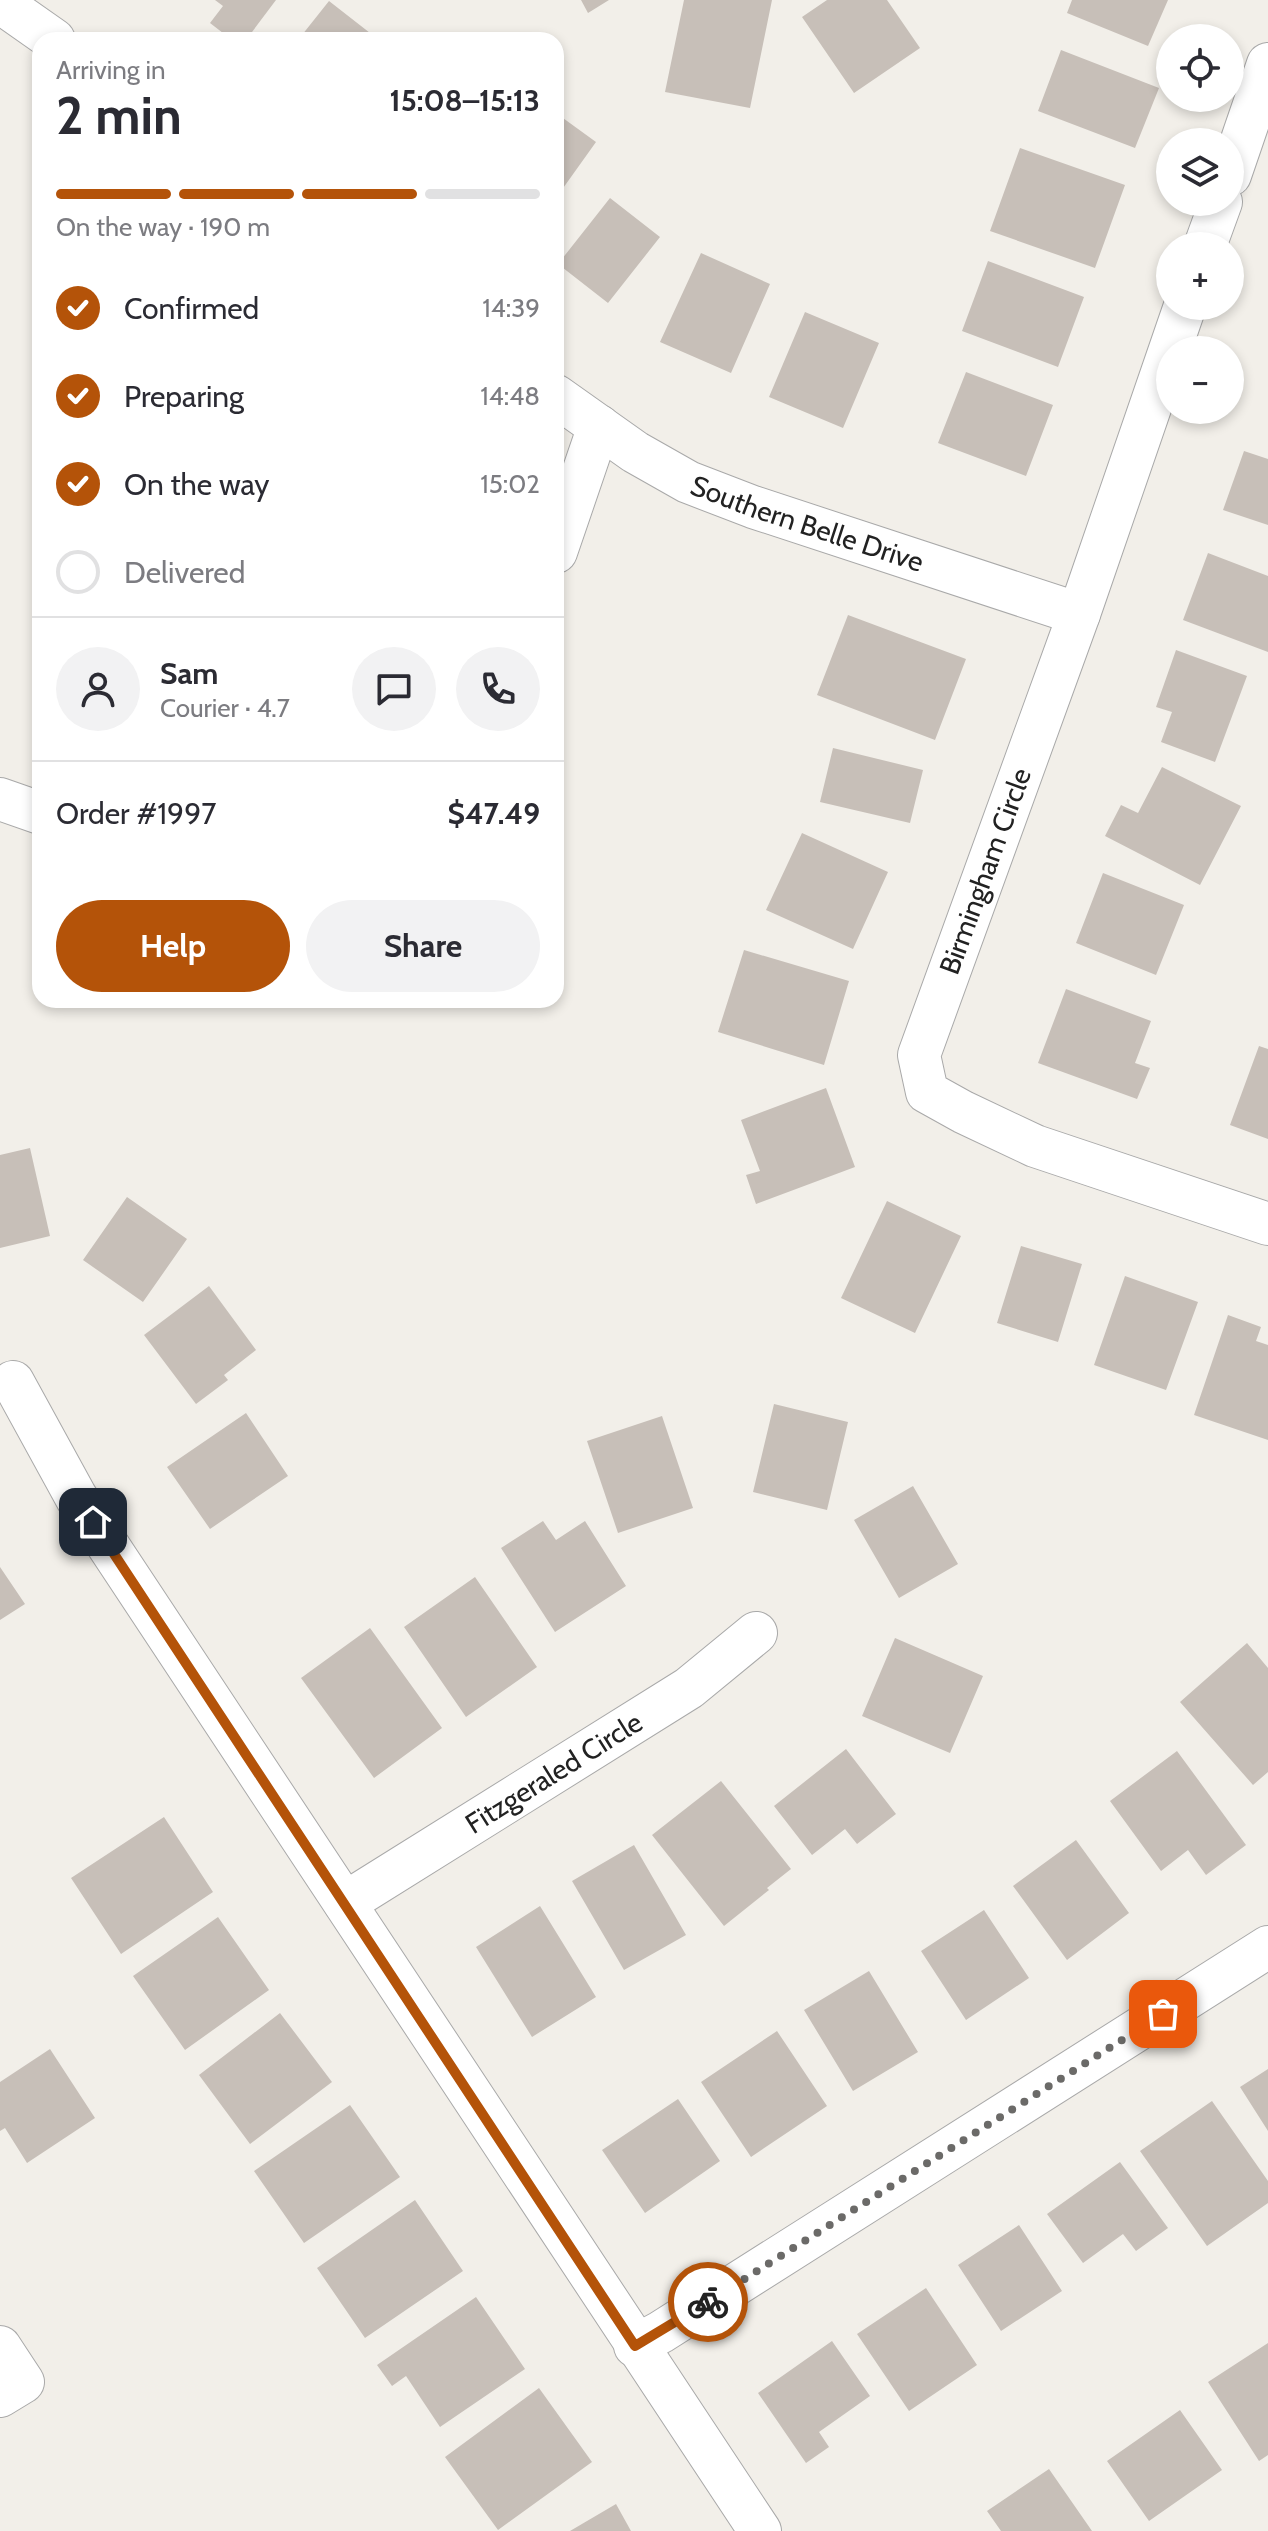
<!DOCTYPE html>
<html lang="en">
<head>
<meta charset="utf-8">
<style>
	:root { --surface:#fff; --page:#f2f2f3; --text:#2b2b33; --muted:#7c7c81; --line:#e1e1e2; --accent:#b45309 }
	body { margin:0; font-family:Cabin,sans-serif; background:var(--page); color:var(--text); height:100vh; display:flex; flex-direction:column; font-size:30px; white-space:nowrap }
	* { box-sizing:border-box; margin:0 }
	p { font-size:26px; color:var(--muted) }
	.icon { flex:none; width:44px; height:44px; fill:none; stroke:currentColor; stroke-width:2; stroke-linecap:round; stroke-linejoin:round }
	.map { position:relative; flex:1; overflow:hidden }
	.panel { position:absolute; left:32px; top:32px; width:532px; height:976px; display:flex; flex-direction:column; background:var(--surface); border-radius:24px; box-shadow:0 4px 12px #0003 }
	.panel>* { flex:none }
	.buttons { position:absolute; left:1156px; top:24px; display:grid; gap:16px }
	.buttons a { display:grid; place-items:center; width:88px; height:88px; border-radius:50%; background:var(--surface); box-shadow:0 4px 12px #0003; font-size:40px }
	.pin { position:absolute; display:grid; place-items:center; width:68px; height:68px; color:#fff; margin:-34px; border-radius:16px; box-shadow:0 4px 12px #0006 }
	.courier { position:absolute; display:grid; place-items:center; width:80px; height:80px; margin:-40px; border:6px solid #b45309; border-radius:50%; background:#fff; color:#222; box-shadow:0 2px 10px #0007 }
	.head em { font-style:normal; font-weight:700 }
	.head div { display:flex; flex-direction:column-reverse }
	.head { display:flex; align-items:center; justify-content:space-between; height:136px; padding:0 24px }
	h1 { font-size:52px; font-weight:700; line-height:60px }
	.bar { display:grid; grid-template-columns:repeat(4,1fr); gap:12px 8px; align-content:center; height:96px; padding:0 24px }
	.bar i { height:10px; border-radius:6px; background:var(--line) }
	.bar .active { background:var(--accent) }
	.bar p { grid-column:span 4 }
	.line { display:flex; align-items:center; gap:20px; padding:0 24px; border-top:2px solid var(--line) }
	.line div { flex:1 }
	.round { display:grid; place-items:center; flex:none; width:84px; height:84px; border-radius:42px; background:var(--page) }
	ol { padding:0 24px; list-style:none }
	li { display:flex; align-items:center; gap:24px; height:88px }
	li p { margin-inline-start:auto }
	li .icon { padding:8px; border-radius:50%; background:var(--accent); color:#fff; stroke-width:4 }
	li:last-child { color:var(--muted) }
	li i { width:44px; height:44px; border:4px solid var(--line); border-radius:50% }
	.primary-button { display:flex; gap:16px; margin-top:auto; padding:16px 24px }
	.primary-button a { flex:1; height:92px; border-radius:48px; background:var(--accent); color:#fff; font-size:32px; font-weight:700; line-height:92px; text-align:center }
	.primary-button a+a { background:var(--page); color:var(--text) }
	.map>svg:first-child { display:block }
	.building { fill:#c7bfb8 }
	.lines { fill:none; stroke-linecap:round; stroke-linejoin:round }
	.street-casing { stroke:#a9a9a9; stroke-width:44 }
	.street { stroke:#fff; stroke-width:42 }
	.done { stroke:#6b6a68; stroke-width:8; stroke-dasharray:0 14.4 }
	.route { stroke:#b45309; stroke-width:10 }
	.labels { text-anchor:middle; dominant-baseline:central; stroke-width:8; stroke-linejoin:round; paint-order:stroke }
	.street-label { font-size:28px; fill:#222; stroke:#fff }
</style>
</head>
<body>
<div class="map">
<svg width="1268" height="2531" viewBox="0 0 1268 2531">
	<rect width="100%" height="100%" fill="#f2efe9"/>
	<path class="building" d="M215 0H276L246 40H232L210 23 223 6Z
		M581 0H609L588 13Z
		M684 0H772L750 108 665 92Z
		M827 0H887L920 48 854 93 802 17Z
		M1072 0H1168L1148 46 1067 13Z
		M329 1 379 40H298Z
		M1061 50 1159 88 1135 148 1038 111Z
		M556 113 596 142 556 198Z
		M1020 148 1125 185 1095 268 990 231Z
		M610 198 660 237 608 303 558 264Z
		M701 253 770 284 731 373 660 342Z
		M988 261 1084 297 1058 367 962 331Z
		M805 312 879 343 843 428 769 397Z
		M966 372 1053 405 1026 476 938 443Z
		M1244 451 1268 459V525L1223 510Z
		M1208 553 1268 576V652L1183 620Z
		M848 615 966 659 935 740 817 695Z
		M1176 650 1247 676 1215 762 1161 742 1172 712 1156 707Z
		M833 748 923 770 910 823 820 802Z
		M1162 767 1241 806 1200 885 1105 836 1121 805 1138 813Z
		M802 833 888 872 853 949 766 910Z
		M1103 873 1184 905 1156 975 1076 943Z
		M744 950 849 981 824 1065 718 1032Z
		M1066 989 1151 1021 1135 1063 1150 1068 1137 1099 1038 1063Z
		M1259 1046 1268 1049V1139L1230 1125Z
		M826 1088 855 1167 756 1204 746 1175 760 1171 741 1120Z
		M30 1148 50 1236 0 1248V1155Z
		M127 1197 187 1239 143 1302 83 1260Z
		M887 1201 961 1236 915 1333 841 1298Z
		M1021 1246 1082 1264 1058 1342 997 1323Z
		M1125 1276 1198 1302 1166 1390 1094 1365Z
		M209 1286 256 1350 224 1375 228 1380 196 1404 144 1335Z
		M1228 1315 1261 1327 1256 1341 1268 1345V1440L1194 1415Z
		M774 1404 848 1422 827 1510 753 1492Z
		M246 1413 288 1476 210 1529 167 1467Z
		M662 1416 693 1508 618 1533 587 1441Z
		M913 1486 958 1564 899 1598 854 1520Z
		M543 1521 556 1540 585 1521 626 1586 555 1632 501 1548Z
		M0 1567 25 1604 0 1620Z
		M475 1577 537 1667 466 1717 404 1627Z
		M370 1628 442 1728 374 1778 301 1678Z
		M895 1638 983 1676 950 1753 862 1716Z
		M1247 1643 1268 1668V1772L1253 1785 1180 1702Z
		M846 1749 896 1814 857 1844 845 1829 812 1855 774 1806Z
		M1177 1751 1246 1845 1206 1875 1188 1850 1161 1871 1110 1801Z
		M721 1781 791 1869 767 1888 769 1890 724 1926 652 1835Z
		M164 1817 213 1892 121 1954 71 1878Z
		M1076 1840 1129 1913 1067 1960 1013 1886Z
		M634 1845 686 1935 624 1970 572 1881Z
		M540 1906 596 1997 532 2037 476 1947Z
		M984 1910 1029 1978 966 2020 921 1951Z
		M218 1917 269 1990 185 2050 133 1976Z
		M869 1971 918 2052 853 2091 804 2010Z
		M280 2013 332 2082 250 2144 199 2075Z
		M777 2031 827 2106 751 2157 701 2082Z
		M50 2049 95 2118 27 2163 5 2128 0 2131V2082Z
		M1268 2069V2131L1240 2087Z
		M678 2099 720 2161 645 2213 602 2150Z
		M1212 2101 1268 2181V2203L1207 2246 1140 2151Z
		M350 2105 400 2177 304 2243 254 2171Z
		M1120 2162 1168 2228 1136 2251 1123 2234 1083 2263 1047 2214Z
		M415 2200 463 2271 365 2338 317 2268Z
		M1019 2225 1062 2291 1001 2331 958 2265Z
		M926 2288 977 2365 909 2411 857 2334Z
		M476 2297 525 2369 440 2427 406 2376 392 2386 377 2365Z
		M832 2341 870 2396 819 2432 829 2447 806 2463 758 2393Z
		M1268 2343V2455L1259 2461 1208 2382Z
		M539 2388 592 2462 498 2530 445 2457Z
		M1180 2410 1222 2470 1149 2521 1107 2461Z
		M1049 2469 1092 2531H1001L987 2511Z
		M616 2504 631 2531H570Z"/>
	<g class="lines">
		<defs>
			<g id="street">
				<path d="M0 2 54 40"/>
				<path d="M1230 175 1268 64"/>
				<path d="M1205 246 1221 202"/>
				<path d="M1185 306 1079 614 919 1055 927 1092 963 1112 1035 1146 1268 1224"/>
				<path id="s1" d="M556 396 635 452 688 482 753 507 1079 614"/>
				<path d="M556 552 599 426"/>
				<path d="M0 799 40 813"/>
				<path d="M13 1382 76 1497 760 2531"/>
				<path id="s2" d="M345 1903 689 1688 756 1633"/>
				<path d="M635 2346 661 2332 1268 1947"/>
				<path d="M0 2347 23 2382 0 2396"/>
			</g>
		</defs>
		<use href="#street" class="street-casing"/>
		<use href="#street" class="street"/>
	</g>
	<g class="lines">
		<path class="done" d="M708 2302 1163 2014"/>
		<path class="route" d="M93 1522 635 2346 708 2302"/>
	</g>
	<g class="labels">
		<g class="street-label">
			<text stroke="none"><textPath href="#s1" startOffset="284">Southern Belle Drive</textPath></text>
			<text transform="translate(985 871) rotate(-70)">Birmingham Circle</text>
			<text stroke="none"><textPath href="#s2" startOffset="246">Fitzgeraled Circle</textPath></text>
		</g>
	</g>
</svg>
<div class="buttons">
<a><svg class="icon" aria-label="locate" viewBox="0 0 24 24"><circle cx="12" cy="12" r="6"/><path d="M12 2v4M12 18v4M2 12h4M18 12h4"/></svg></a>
<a><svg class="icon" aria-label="layers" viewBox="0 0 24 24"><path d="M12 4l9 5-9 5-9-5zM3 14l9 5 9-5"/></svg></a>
<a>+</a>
<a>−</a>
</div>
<div class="pin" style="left:1163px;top:2014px;background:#ea580c"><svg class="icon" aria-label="bag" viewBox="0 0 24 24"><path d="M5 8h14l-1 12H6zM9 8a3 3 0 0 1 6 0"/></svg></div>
<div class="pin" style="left:93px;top:1522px;background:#1f2937"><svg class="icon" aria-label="home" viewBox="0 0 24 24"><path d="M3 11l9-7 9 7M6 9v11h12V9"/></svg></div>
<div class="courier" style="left:708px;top:2302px"><svg class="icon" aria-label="bike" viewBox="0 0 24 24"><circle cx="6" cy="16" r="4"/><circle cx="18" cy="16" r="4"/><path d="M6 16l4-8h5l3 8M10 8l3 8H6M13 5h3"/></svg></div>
<section class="panel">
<div class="head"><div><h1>2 min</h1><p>Arriving in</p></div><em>15:08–15:13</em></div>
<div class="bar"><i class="active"></i><i class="active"></i><i class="active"></i><i></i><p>On the way · 190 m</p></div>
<ol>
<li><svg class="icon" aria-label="check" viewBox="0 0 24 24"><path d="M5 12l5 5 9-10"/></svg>Confirmed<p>14:39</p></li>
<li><svg class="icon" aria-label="check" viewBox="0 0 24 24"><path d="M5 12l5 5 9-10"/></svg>Preparing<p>14:48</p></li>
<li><svg class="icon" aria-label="check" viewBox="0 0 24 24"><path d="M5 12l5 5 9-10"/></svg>On the way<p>15:02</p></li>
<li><i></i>Delivered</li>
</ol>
<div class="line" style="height:144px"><a class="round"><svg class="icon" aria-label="person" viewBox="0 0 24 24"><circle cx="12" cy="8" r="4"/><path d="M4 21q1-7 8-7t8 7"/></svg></a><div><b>Sam</b><p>Courier · 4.7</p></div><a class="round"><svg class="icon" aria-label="chat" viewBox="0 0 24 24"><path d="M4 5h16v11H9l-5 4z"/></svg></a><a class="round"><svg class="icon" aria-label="phone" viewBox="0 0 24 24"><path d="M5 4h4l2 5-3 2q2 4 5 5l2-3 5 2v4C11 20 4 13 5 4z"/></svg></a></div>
<div class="line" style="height:104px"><div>Order #1997</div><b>$47.49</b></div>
<div class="primary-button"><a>Help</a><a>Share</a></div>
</section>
</div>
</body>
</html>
